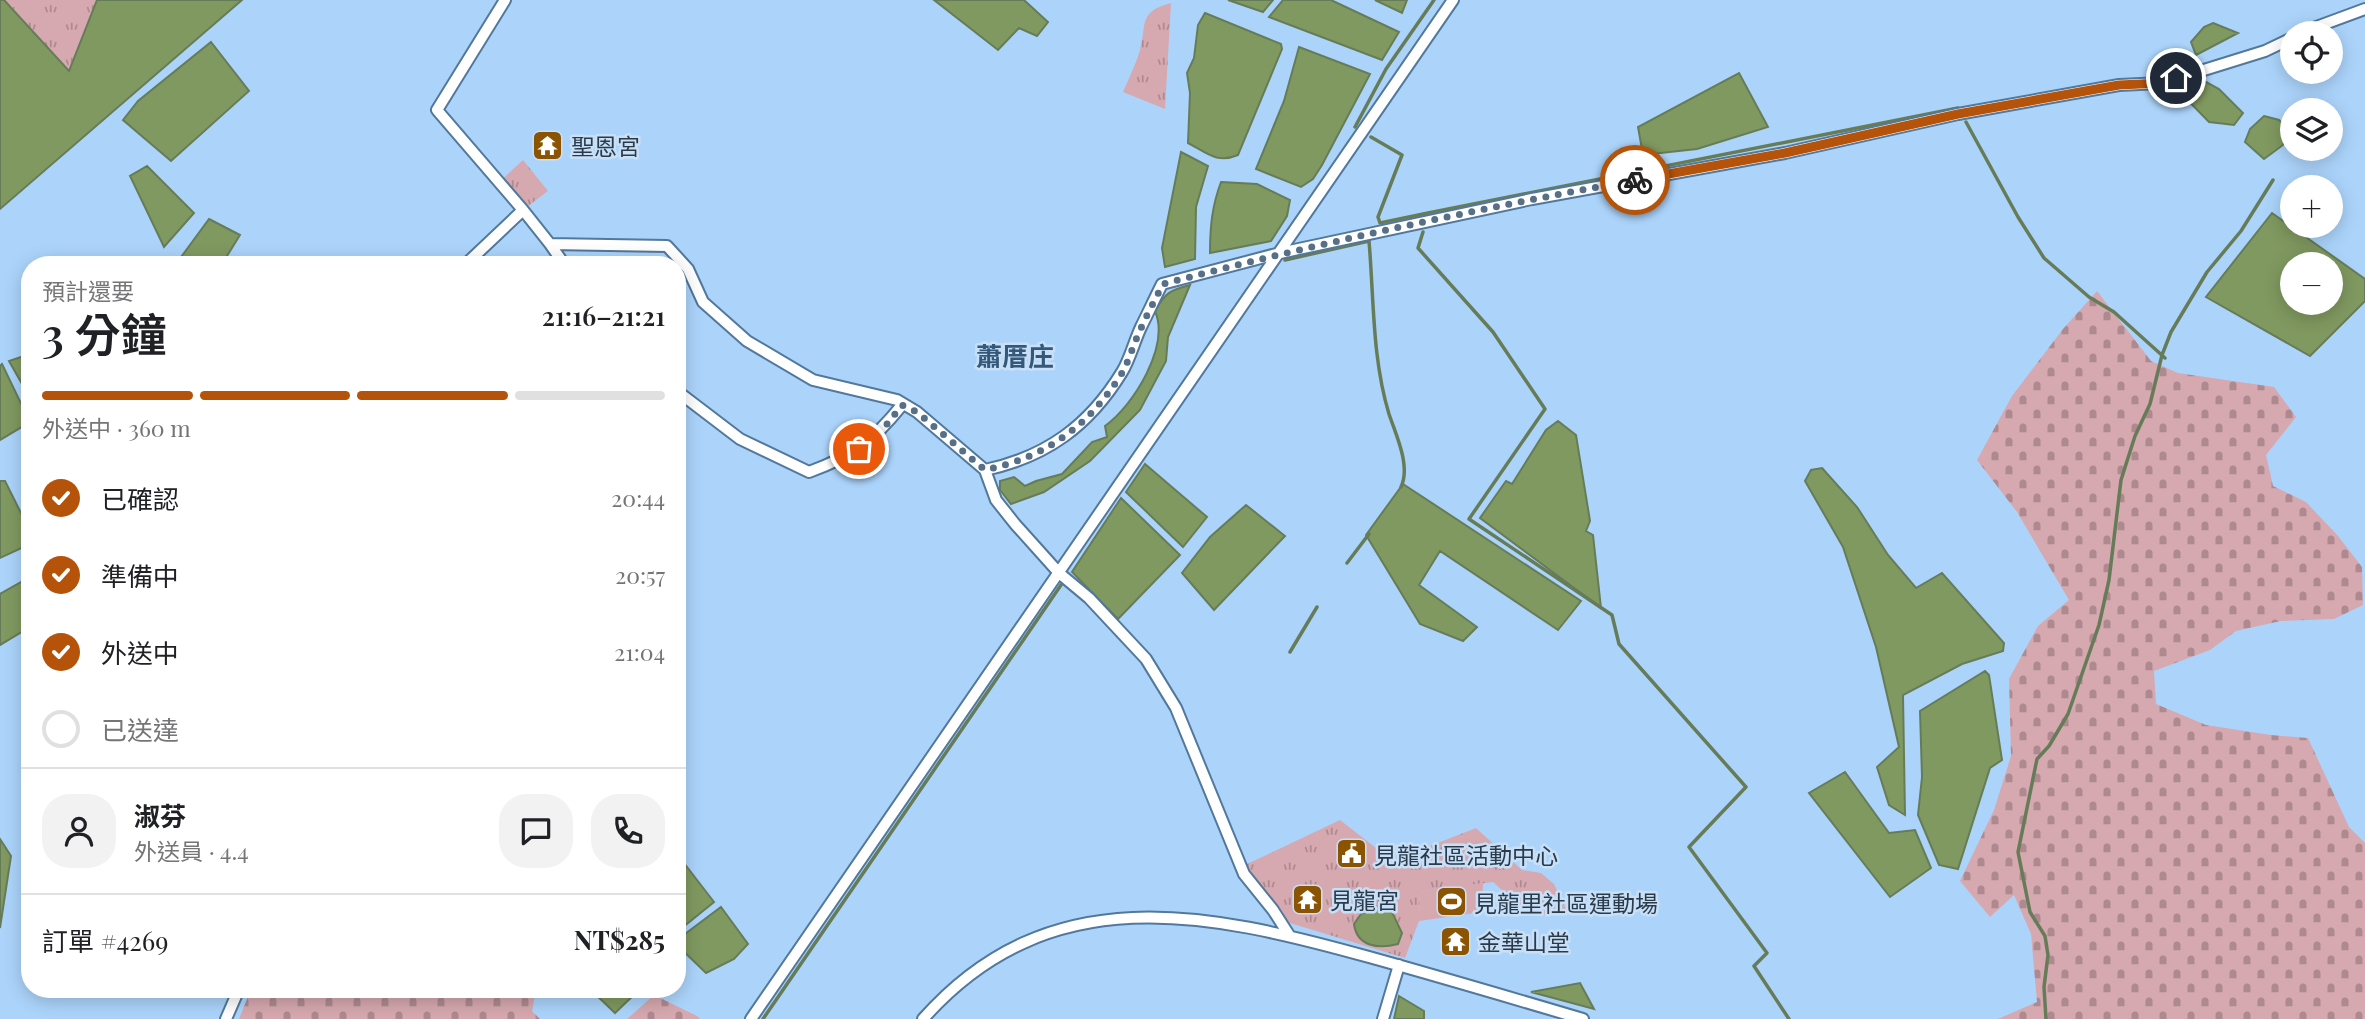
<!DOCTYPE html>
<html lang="zh-TW">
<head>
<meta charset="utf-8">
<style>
	:root { --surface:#fff; --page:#f2f2f2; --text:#202124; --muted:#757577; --line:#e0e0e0; --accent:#b45309 }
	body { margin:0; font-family:"Playfair Display","Noto Sans TC",serif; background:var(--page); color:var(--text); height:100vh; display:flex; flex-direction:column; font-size:26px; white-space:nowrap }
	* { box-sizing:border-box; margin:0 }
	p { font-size:23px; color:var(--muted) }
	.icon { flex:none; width:38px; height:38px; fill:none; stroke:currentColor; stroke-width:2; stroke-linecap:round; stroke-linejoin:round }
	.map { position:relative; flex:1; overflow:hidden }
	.sheet { position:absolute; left:21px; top:256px; width:665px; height:742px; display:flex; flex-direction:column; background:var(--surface); border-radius:28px; box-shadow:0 4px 18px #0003 }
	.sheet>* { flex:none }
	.tools { position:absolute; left:2280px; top:21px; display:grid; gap:14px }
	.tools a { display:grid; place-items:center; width:63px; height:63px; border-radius:50%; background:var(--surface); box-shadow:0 4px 18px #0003; font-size:35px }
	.pin { position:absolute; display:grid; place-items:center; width:60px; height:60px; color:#fff; margin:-30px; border:4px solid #fff; border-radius:50%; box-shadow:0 2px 7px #0007 }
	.courier { position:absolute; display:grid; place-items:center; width:70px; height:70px; margin:-35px; border:5px solid #b45309; border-radius:50%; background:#fff; color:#222; box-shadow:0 2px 9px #0007 }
	.headline em { font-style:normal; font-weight:600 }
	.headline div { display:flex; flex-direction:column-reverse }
	.headline { display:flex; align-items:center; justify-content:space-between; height:119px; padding:0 21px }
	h1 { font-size:46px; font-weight:600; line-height:52px }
	.bar { display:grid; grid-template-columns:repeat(4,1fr); gap:10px 7px; align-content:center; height:84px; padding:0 21px }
	.bar i { height:9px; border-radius:5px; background:var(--line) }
	.bar .active { background:var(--accent) }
	.bar p { grid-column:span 4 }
	.line { display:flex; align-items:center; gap:18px; padding:0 21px; border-top:2px solid var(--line) }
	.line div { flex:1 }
	.round { display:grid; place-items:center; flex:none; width:74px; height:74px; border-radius:28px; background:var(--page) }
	ol { padding:0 21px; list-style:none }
	li { display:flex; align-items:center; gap:21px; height:77px }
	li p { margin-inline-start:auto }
	li .icon { padding:7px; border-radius:50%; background:var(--accent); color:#fff; stroke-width:4 }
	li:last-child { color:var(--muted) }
	li i { width:38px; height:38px; border:4px solid var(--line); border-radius:50% }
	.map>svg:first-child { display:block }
	.grass { fill:url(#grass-tufts) }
	.cemetery { fill:url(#cemetery-stones) }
	.pitch { fill:#d6a8af }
	.water { fill:#809960; stroke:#667c59; stroke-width:2; fill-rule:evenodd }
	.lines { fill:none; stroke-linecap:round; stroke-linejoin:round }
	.stream { stroke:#667c59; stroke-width:3.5 }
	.minor-casing { stroke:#52789b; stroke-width:14 }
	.minor { stroke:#fff; stroke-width:10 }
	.done { stroke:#587087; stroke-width:7; stroke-dasharray:0 12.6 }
	.route { stroke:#b45309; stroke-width:9 }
	.labels { text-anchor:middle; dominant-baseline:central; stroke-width:5; stroke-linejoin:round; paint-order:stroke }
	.poi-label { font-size:23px; fill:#2a3a49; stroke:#c8e0f7; text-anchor:start }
	.quarter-label { font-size:26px; font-weight:bold; fill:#345879; stroke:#c8e0f7 }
</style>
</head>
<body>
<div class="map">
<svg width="2365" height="1019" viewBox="0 0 2365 1019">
	<defs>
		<pattern id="grass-tufts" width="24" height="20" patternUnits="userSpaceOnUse" patternTransform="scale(1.75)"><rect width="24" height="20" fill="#d6a8af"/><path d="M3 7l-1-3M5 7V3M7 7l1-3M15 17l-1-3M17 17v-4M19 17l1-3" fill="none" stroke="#ae8a90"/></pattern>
		<pattern id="cemetery-stones" width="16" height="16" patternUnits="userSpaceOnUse" patternTransform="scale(1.75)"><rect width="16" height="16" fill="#d6a8af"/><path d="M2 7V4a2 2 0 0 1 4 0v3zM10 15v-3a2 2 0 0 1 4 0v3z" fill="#ae8a90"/></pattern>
	</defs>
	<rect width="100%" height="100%" fill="#acd4fb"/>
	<path class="grass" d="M4 0H97L70 71H69Z
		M1171 3 1165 109 1123 92C1129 78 1136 64 1140 50 1147 23 1138 12 1171 3Z
		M523 160 548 191 523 210 499 182Z
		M1340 820 1398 865 1420 850 1476 828 1522 870 1541 873 1554 884 1568 913C1531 921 1519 905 1493 882L1420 892 1419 921 1405 958 1280 920 1250 876 1245 865Z"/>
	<path class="cemetery" d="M2097 291 2151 361 2178 373 2274 387 2296 417 2266 455 2273 486 2306 502 2338 536 2362 567 2363 605 2334 619 2281 621 2236 631 2210 650 2154 671 2156 704 2206 725 2271 735 2308 738 2349 827 2365 843V1019H1998L2037 1002 2031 934 2014 895 1990 917 1960 881 1994 810 2011 756 2009 679 2038 626 2069 600 2017 512 1977 460 2012 396 2063 329Z
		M251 989H541L535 995 532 1011 540 1019H239Z
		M654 995 697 1016 700 1019H627Z"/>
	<path class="pitch" d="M1483 883 1482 912 1419 921 1420 892Z"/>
	<path class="water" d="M0 0H4L69 71 97 0H242L0 209Z
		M934 0H1024L1048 22 1037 36 1019 28 998 50Z
		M1228 0H1273L1263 12Z
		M1283 0H1331L1399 32 1382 60 1269 17Z
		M1375 0H1407L1402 13Z
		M1205 13 1281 44 1282 49 1238 155C1217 164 1207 153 1188 143L1190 93 1187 73 1194 58 1198 25Z
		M2213 23 2238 33 2196 55 2191 42 2204 27Z
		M211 42 249 91 171 161 123 120 138 101Z
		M1299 47 1370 74 1322 165 1313 179 1301 187 1256 169 1284 101Z
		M1739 73 1768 127 1697 149 1643 155 1638 127Z
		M2206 82 2219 89 2243 113 2234 125 2209 122 2176 88Z
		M2264 116 2279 120 2288 130 2283 145 2264 159 2245 142 2250 129Z
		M1181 152 1208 166 1196 207 1195 259 1165 267 1162 248Z
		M147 166 194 213 164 247 130 176Z
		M1221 182 1257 184 1290 200 1287 216 1271 241 1210 253C1210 227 1212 206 1221 182Z
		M2272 213 2365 279V301L2310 356 2206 297ZM2292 264H2331V303H2292Z
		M209 219 240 235 222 264H176Z
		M1190 285 1168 337 1166 361 1140 410 1090 461 1044 492 1011 504 1000 490V481L1014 477 1025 486 1036 481 1062 474 1092 442 1107 437 1105 426C1134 405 1170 346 1155 311 1165 293 1170 290 1190 285Z
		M30 354V398L9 361Z
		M2 364 30 422 0 440V366Z
		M1558 421 1576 435 1590 521 1586 531 1593 535 1601 608 1480 518 1506 481 1512 484 1546 430Z
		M1145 464 1207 517 1183 547 1126 492Z
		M1822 468 1857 507 1888 555 1916 588 1942 573 2004 643 2003 651 1962 664 1903 695 1905 815 1889 805 1877 767 1899 747 1876 647 1843 547 1805 481 1811 470Z
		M0 481H5L30 531V544L0 558Z
		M1403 484 1581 601 1558 630 1440 551 1419 585 1477 627 1463 641 1420 624 1366 535Z
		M1121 498 1180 555 1118 619 1072 572Z
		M1246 505 1285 536 1214 610 1182 573 1210 537Z
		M30 577V627L0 645V594Z
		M1985 671 1989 675 2002 760 1990 768 1958 869 1939 865 1918 815 1922 777 1920 711Z
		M1845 772 1889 833 1915 830 1931 868 1890 897 1809 793Z
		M0 839 11 856 0 928Z
		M677 854 714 902 677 932Z
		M1377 906 1391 910 1402 933 1398 944C1379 949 1357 947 1354 924L1361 914Z
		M721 907 748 944 734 959 706 973 677 945V940Z
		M1580 983 1594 1009 1531 992Z
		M590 989H640L615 1013Z
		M1399 996 1424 1011V1019H1394Z"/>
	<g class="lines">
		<path class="stream" d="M1966 122 2018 217 2044 258 2089 297 2114 312 2165 358
			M1355 127 1386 69 1434 0
			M1371 137 1402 155 1378 217 1380 223 1428 213
			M1428 213 1958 108
			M1423 232 1418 248 1493 332 1545 409 1469 519 1612 615 1619 644 1746 787 1689 847 1767 953 1754 966 1789 1019
			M1285 260 1369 241C1374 299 1372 358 1389 414 1396 435 1411 466 1401 487
			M1347 563 1369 534
			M1290 652 1317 607
			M763 1019 1061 585
			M2046 1019 2044 987 2048 955 2045 936 2030 912 2018 852 2037 759 2049 746 2068 714 2099 625 2109 580 2121 480 2135 436 2150 404 2162 355 2171 332 2207 272 2241 231 2273 180"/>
		<defs>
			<path id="minor" d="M2300 33 2365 9
				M523 210 550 244 667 246 688 269 703 302 747 341 813 380 897 400 917 412 985 470C1046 457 1089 426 1122 372 1130 359 1134 342 1141 327 1148 313 1155 298 1162 284L1280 253 1532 199 1785 153 1958 114 2119 85 2162 83 2265 51 2292 38
				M550 244 564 264
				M466 264 523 210 437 110 505 0
				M677 391 740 439 809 472C853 456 873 441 902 405
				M985 470 996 500 1015 524 1059 573 1089 598 1146 659 1176 708 1244 874 1273 910 1289 935
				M226 1019 239 989
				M751 1019 1453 0
				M923 1019C1049 877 1207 912 1369 957 1441 977 1512 998 1583 1019
				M1383 1019 1399 965"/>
		</defs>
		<use href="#minor" class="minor-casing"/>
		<use href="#minor" class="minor"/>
	</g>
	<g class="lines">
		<path class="done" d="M859 449 880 433 902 405 917 412 985 470C1046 457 1089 426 1122 373 1129 361 1133 345 1139 333 1146 316 1155 300 1163 284 1319 243 1477 209 1635 180"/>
		<path class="route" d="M1635 180 1785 153 1958 114 2119 85 2162 83 2176 78"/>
	</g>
	<defs>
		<symbol id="temple-square" viewBox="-11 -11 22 22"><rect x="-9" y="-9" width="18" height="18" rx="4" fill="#8a5402" stroke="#c8e0f7"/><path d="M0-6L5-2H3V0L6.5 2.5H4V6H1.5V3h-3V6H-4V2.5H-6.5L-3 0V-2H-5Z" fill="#fff"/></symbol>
		<symbol id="civic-square" viewBox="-11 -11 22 22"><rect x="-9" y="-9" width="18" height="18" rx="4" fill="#8a5402" stroke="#c8e0f7"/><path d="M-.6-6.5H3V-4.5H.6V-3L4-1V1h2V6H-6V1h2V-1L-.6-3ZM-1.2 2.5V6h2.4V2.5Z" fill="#fff"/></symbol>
		<symbol id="stadium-square" viewBox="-11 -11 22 22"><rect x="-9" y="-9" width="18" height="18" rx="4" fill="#8a5402" stroke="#c8e0f7"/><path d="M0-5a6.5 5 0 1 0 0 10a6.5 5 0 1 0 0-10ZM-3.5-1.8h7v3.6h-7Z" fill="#fff"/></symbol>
	</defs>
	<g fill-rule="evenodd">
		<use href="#temple-square" x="530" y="128" width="35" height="35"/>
		<use href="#civic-square" x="1334" y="836" width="35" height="35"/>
		<use href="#temple-square" x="1290" y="882" width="35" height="35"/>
		<use href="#stadium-square" x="1434" y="884" width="35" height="35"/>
		<use href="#temple-square" x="1438" y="924" width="35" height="35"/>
	</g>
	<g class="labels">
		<g class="poi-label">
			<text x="571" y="145">聖恩宮</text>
			<text x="1374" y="854">見龍社區活動中心</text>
			<text x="1330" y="899">見龍宮</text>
			<text x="1474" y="902">見龍里社區運動場</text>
			<text x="1478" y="941">金華山堂</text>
		</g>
		<g class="quarter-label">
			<text x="1015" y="355">蕭厝庄</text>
		</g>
	</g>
</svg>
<div class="tools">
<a><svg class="icon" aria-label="locate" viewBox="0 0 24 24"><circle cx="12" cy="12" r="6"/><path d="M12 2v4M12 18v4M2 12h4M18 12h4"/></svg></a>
<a><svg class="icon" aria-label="layers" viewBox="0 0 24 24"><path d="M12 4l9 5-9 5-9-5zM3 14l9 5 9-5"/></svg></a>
<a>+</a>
<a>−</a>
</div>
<div class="pin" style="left:859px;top:449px;background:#ea580c"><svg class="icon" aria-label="bag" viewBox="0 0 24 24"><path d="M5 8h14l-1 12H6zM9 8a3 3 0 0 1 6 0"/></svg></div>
<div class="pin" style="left:2176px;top:78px;background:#1f2937"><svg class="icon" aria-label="home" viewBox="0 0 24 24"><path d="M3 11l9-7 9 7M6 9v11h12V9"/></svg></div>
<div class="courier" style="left:1635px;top:180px"><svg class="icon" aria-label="bike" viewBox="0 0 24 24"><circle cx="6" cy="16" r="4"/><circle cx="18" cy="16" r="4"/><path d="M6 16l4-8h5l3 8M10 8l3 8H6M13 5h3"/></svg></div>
<section class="sheet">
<div class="headline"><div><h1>3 分鐘</h1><p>預計還要</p></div><em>21:16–21:21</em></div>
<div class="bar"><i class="active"></i><i class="active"></i><i class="active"></i><i></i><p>外送中 · 360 m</p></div>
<ol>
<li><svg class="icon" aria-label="check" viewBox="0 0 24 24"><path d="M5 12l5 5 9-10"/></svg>已確認<p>20:44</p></li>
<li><svg class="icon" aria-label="check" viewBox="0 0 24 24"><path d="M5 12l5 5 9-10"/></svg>準備中<p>20:57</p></li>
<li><svg class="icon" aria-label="check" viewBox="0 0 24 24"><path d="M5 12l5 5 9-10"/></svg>外送中<p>21:04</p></li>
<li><i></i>已送達</li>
</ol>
<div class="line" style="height:126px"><a class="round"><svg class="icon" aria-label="person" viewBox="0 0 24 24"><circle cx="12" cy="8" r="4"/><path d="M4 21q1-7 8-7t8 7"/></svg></a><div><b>淑芬</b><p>外送員 · 4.4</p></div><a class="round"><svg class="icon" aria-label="chat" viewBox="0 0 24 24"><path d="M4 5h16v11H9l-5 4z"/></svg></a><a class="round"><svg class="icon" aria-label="phone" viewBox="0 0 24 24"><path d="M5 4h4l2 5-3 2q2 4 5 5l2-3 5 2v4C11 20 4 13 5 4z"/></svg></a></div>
<div class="line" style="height:91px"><div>訂單 #4269</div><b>NT$285</b></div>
</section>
</div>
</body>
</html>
